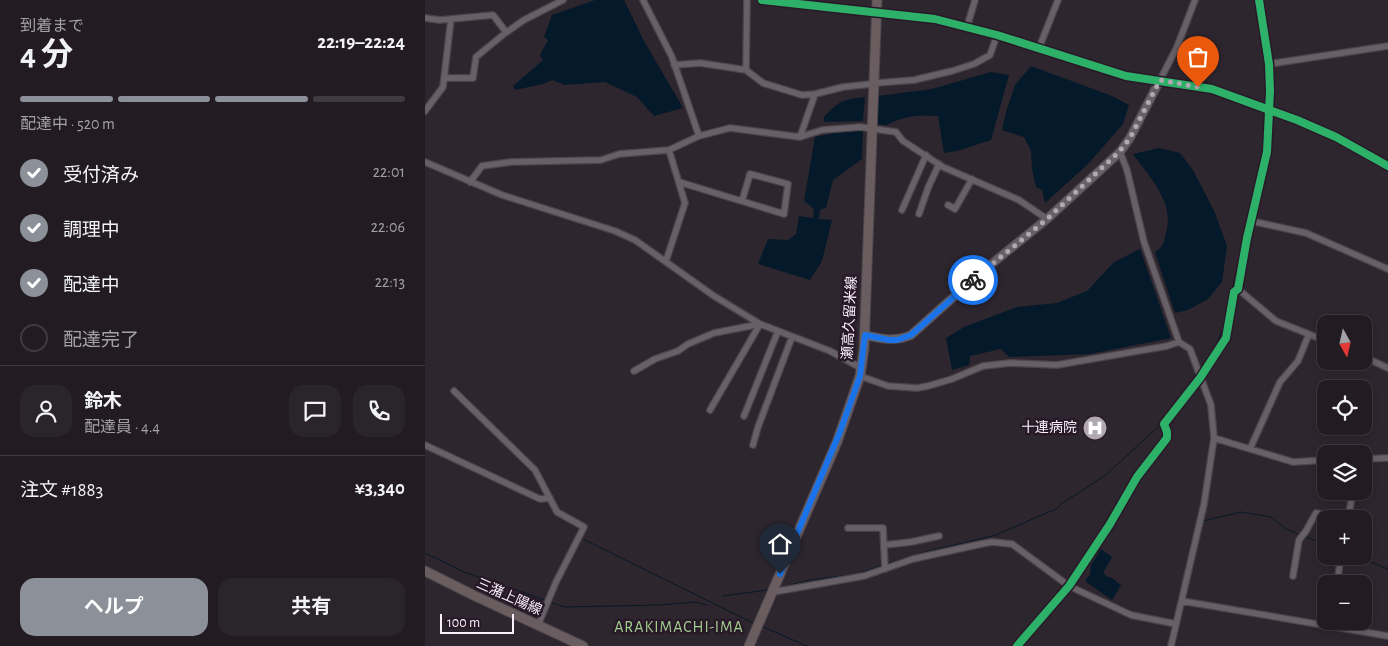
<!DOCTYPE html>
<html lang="ja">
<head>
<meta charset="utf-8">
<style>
	:root { --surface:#221c22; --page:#2a252a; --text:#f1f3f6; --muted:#a2a1a5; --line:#3f3a40; --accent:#8c9099 }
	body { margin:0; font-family:"Alegreya Sans","Noto Sans JP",sans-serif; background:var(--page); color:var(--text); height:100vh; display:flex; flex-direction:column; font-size:19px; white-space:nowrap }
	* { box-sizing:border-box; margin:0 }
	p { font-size:16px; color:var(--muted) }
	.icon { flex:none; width:28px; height:28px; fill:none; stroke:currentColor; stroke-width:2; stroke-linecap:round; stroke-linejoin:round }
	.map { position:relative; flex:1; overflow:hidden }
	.side { display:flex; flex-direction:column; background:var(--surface); width:425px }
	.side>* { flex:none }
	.needle { width:32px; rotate:172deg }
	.tools { position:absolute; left:892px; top:315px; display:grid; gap:10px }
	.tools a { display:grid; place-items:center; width:55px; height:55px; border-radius:10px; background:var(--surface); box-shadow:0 2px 8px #0003,0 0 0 1px var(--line); font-size:25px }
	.scale { position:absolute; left:15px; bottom:12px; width:74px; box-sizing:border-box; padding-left:5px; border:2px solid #f9eef9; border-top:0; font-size:14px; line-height:18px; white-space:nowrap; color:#f9eef9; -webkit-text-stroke:4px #281928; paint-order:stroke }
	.pin { position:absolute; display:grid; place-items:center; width:42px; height:42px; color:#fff; margin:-51px -21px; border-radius:50% 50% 50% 0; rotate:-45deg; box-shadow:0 0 5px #0007 }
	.pin .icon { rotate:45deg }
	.courier { position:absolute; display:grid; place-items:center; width:50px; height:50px; margin:-25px; border:4px solid #1a73e8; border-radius:50%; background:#fff; color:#222; box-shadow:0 1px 6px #0007 }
	.headline em { font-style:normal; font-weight:700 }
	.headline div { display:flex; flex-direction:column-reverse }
	.headline { display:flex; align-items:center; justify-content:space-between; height:85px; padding:0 20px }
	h1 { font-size:32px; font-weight:700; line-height:38px }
	.bar { display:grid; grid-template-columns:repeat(4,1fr); gap:8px 5px; align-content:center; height:60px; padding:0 20px }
	.bar i { height:6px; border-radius:4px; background:var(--line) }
	.bar .active { background:var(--accent) }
	.bar p { grid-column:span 4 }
	.line { display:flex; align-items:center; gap:12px; padding:0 20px; border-top:1px solid var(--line) }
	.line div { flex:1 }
	.round { display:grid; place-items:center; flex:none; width:52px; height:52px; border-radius:15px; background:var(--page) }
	ol { padding:0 20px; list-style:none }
	li { display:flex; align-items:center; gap:15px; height:55px }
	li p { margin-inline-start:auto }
	li .icon { padding:5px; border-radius:50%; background:var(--accent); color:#fff; stroke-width:4 }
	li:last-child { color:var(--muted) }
	li i { width:28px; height:28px; border:2px solid var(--line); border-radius:50% }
	.cta { display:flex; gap:10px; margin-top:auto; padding:10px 20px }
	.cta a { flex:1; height:58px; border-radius:15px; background:var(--accent); color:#fff; font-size:20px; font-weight:700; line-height:58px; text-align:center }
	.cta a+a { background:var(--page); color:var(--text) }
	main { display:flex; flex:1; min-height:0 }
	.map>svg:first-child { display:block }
	.water { fill:#041929 }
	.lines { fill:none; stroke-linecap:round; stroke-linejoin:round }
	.stream { stroke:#041929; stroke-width:1 }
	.minor-casing { stroke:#4b444b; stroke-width:8 }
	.tertiary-casing { stroke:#4b444b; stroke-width:10 }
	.primary-casing { stroke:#4b444b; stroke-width:11 }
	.minor { stroke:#676167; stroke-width:5.5 }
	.tertiary { stroke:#676167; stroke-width:8 }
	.primary { stroke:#6a5d60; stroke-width:9 }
	.cycleway-casing { stroke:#281928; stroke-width:11 }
	.cycleway { stroke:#2db169; stroke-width:8 }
	.done { stroke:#b2a8b2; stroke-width:5; stroke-dasharray:0 9 }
	.route { stroke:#1a73e8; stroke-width:6 }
	.labels { text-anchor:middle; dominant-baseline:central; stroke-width:5; stroke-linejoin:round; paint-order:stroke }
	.street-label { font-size:14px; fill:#f9eef9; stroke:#281928 }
	.poi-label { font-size:14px; fill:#f9eef9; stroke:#281928; text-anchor:end }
	.quarter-label { font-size:16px; letter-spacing:1px; fill:#a3cf8e; stroke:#281928 }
</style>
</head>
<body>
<main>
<section class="side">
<div class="headline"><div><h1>4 分</h1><p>到着まで</p></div><em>22:19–22:24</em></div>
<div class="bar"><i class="active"></i><i class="active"></i><i class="active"></i><i></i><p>配達中 · 520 m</p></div>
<ol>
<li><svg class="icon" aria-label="check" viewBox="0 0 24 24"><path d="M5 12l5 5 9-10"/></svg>受付済み<p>22:01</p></li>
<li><svg class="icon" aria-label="check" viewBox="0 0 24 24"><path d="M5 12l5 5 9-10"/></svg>調理中<p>22:06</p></li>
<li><svg class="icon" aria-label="check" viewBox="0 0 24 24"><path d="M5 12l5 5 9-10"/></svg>配達中<p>22:13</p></li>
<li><i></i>配達完了</li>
</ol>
<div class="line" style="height:90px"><a class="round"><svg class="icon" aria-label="person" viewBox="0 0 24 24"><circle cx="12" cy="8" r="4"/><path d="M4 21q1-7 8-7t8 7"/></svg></a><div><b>鈴木</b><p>配達員 · 4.4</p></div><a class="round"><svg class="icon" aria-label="chat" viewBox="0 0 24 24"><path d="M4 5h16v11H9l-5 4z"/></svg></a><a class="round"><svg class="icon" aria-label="phone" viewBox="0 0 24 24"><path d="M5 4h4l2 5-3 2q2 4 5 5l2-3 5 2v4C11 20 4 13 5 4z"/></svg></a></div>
<div class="line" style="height:65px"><div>注文 #1883</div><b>¥3,340</b></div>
<div class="cta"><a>ヘルプ</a><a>共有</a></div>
</section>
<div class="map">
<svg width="963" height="646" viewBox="0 0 963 646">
	<rect width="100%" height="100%" fill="#2e262e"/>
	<path class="water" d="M170 0H199L219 41 258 108 229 116 212 97 180 82 140 85 127 80 118 84 90 90 88 86 118 60 115 55 123 40 119 37 127 15Z
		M606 66 687 96 704 105 698 124 663 164 620 203 617 190 611 187 607 169 606 151 599 137 577 130 581 112 590 85Z
		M566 72 584 75 566 140 532 151 519 153 513 116C501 115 488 115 476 119 465 122 465 127 452 124L453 96 507 89Z
		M440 97 438 121 399 122V117C415 100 417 100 440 97Z
		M438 130 437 159 408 180 401 208 395 210 394 219 407 220 397 261 385 280 333 264 343 239 363 240 371 234 374 216 388 218 389 209 379 201 390 137 408 133Z
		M734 148 755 153 768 170 790 213 802 246 797 282 783 299 763 310 750 313 730 252C738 247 739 242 741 233 750 202 725 178 708 154Z
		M715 249 746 338 665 354 584 357 576 349 545 356 544 365 527 370 521 338 539 327 592 307 632 303 662 291 689 262Z
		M676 549 687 557 678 573 684 578 686 577 697 586 693 588 694 589 687 600 660 581 665 574 666 565Z"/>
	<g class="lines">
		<path class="stream" d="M831 0 834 19
			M839 50 842 71
			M840 106 842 85
			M825 212 839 151 840 110
			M807 290 819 237
			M790 349 801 320
			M778 521 816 512 846 517 861 529 875 535
			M879 536 901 545
			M160 540 330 624
			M0 553 39 572 120 600
			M931 556 963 569
			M461 564 500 552 571 535 633 508 636 504 681 475 737 423
			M354 588 385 580 432 574 458 565
			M298 596 343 590
			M124 602 140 607 234 605 270 602 282 605
			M336 626 382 646"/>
		<defs>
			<path id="minor" d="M218 0 247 57 274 136
				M337 0 510 19 572 35 701 76 787 89 872 120 911 137 963 166
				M0 18 15 20 26 19
				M542 27 550 0
				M614 48 633 0
				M844 64 963 46
				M249 65 275 63 321 70 338 83 377 95 390 94 418 87 446 84
				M321 70 322 0
				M19 78H48L51 57 79 34 99 20 138 0
				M735 80 752 47 770 0
				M452 83 489 80 527 71 549 64 565 55 572 35
				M0 111 18 87 26 19 68 15 81 32
				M375 137 390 94
				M695 152 702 170 719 242 754 342 765 349 786 405 789 438 779 504 746 646
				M0 162 77 195 190 231 210 240 289 296 335 324 405 351 436 368
				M45 182 57 166 86 162 176 160 194 154 244 150 274 136 305 128 375 137 397 130 435 127 471 132 478 141 518 167 594 200 622 219
				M254 182 359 214 363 184 325 174 317 201
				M523 205 530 209 547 179
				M477 210 501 155
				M494 214 503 188 514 164
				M826 221 881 233 963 269
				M241 261 260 203 244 150
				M813 289 851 321 901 341
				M939 357 963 368
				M209 371 230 359 253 351 263 344 289 333 335 324
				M435 376 463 386 492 388 503 386 527 379 558 366 585 363 632 365 742 346 754 342
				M29 391 110 470 132 512 159 527 131 582 113 625
				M285 410 335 324
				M319 416 353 331
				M789 438 868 462 901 460
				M0 445 115 499 125 498
				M328 445 333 427 367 337
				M825 449 855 382 873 361 884 334
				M939 459 963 458
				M923 519 928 491
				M423 528H458L460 569
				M459 545 486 542 514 536
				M868 576 874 540 881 531 891 513 918 519
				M912 584 916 556
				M348 592 439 576 488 559 556 544 567 542 587 544 644 586 706 615 751 624
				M757 601 963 636
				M592 646 644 586 685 524 712 477 742 438V432L739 424 775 378 801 338 809 292 813 289 822 238 842 152 845 91 844 64 834 0"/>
			<path id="tertiary" d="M440 335C456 339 470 342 486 335L559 270 622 219 695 152 705 138 735 80"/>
			<path id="primary" d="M0 571 50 596 158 646
				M324 646 412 442 435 376 439 349 452 0"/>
		</defs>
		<use href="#minor" class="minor-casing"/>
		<use href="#tertiary" class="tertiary-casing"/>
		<use href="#primary" class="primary-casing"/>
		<use href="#minor" class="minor"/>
		<use href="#tertiary" class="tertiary"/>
		<use href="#primary" class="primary"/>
		<defs>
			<path id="cycleway" d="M337 0 510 19 572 35 701 76 787 89 872 120 911 137 963 166
				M592 646 644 586 685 524 712 477 742 438V432L739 424 775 378 801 338 809 292 813 289 822 238 842 152 845 91 844 64 834 0"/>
		</defs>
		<use href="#cycleway" class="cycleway-casing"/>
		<use href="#cycleway" class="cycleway"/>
	</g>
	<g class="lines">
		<path class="done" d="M548 280 622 219 694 152 705 138 735 80 773 87"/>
		<path class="route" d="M355 574 415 432 435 376 440 335 464 340H472L486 335 548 280"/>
	</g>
	<defs>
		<symbol id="hospital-disc" viewBox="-11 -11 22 22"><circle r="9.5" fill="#b2a8b2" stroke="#281928"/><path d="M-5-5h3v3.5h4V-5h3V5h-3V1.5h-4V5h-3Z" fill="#fff"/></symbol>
	</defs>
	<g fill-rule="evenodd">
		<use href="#hospital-disc" x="656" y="414" width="28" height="28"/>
	</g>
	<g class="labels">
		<g class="street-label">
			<text transform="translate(425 318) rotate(-87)">瀬高久留米線</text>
			<text transform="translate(84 597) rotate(24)">三潴上陽線</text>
		</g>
		<g class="poi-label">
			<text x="652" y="428">十連病院</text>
		</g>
		<g class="quarter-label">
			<text x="254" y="627">ARAKIMACHI-IMA</text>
		</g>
	</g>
</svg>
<div class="tools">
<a><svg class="needle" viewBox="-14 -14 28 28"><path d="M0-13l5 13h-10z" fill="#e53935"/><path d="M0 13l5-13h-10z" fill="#a2a1a5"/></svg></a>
<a><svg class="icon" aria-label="locate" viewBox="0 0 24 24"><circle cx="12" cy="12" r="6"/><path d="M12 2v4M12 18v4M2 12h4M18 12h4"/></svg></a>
<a><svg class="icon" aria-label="layers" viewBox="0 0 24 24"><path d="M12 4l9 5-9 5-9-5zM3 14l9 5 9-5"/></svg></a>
<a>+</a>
<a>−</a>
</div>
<div class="scale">100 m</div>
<div class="pin" style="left:773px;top:87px;background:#ea580c"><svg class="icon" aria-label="bag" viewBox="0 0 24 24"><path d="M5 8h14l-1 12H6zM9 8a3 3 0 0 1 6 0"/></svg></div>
<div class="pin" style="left:355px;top:574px;background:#1f2937"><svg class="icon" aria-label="home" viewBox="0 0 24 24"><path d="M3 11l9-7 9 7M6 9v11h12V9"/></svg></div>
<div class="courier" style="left:548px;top:280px"><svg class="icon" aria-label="bike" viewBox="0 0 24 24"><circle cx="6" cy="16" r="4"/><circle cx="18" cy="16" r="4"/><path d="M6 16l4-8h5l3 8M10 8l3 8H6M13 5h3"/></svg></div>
</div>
</main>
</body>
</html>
